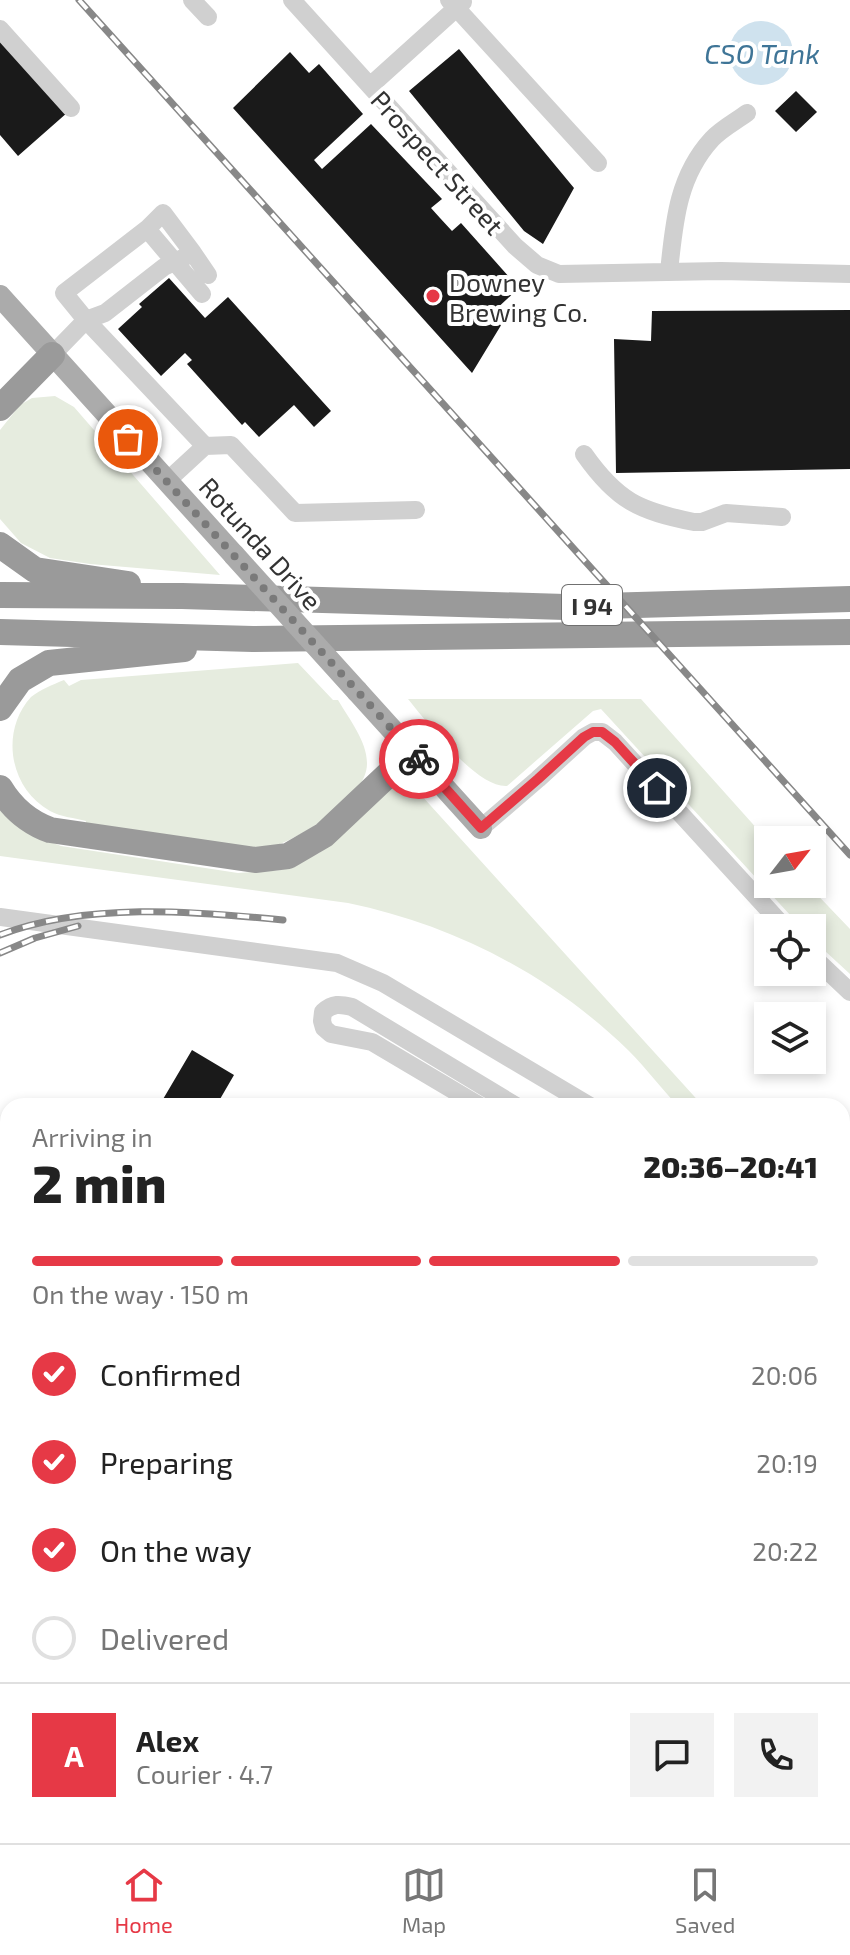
<!DOCTYPE html>
<html lang="en">
<head>
<meta charset="utf-8">
<style>
	:root { --surface:#fff; --page:#f2f2f2; --text:#222; --muted:#767676; --line:#e0e0e0; --accent:#e63946 }
	body { margin:0; font-family:"Exo 2",sans-serif; background:var(--page); color:var(--text); height:100vh; display:flex; flex-direction:column; font-size:30px; white-space:nowrap }
	* { box-sizing:border-box; margin:0 }
	p { font-size:26px; color:var(--muted) }
	.icon { flex:none; width:44px; height:44px; fill:none; stroke:currentColor; stroke-width:2; stroke-linecap:round; stroke-linejoin:round }
	.map { position:relative; flex:1; overflow:hidden }
	.side { position:absolute; left:0px; top:1098px; width:850px; height:746px; display:flex; flex-direction:column; background:var(--surface); border-radius:24px 24px 0 0; box-shadow:0 4px 12px #0003 }
	.side>* { flex:none }
	.needle { width:52px; rotate:59deg }
	.controls { position:absolute; left:754px; top:826px; display:grid; gap:16px }
	.controls a { display:grid; place-items:center; width:72px; height:72px; border-radius:0px; background:var(--surface); box-shadow:0 4px 12px #0003; font-size:40px }
	.pin { position:absolute; display:grid; place-items:center; width:68px; height:68px; color:#fff; margin:-34px; border:4px solid #fff; border-radius:50%; box-shadow:0 2px 8px #0007 }
	.courier { position:absolute; display:grid; place-items:center; width:80px; height:80px; margin:-40px; border:6px solid #e63946; border-radius:50%; background:#fff; color:#222; box-shadow:0 2px 10px #0007 }
	.overview em { font-style:normal; font-weight:800 }
	.overview div { display:flex; flex-direction:column-reverse }
	.overview { display:flex; align-items:center; justify-content:space-between; height:136px; padding:0 32px }
	h1 { font-size:52px; font-weight:800; line-height:60px }
	.bar { display:grid; grid-template-columns:repeat(4,1fr); gap:12px 8px; align-content:center; height:96px; padding:0 32px }
	.bar i { height:10px; border-radius:6px; background:var(--line) }
	.bar .current { background:var(--accent) }
	.bar p { grid-column:span 4 }
	.line { display:flex; align-items:center; gap:20px; padding:0 32px; border-top:2px solid var(--line) }
	.line div { flex:1 }
	.round { display:grid; place-items:center; flex:none; width:84px; height:84px; border-radius:0px; background:var(--page) }
	ol { padding:0 32px; list-style:none }
	li { display:flex; align-items:center; gap:24px; height:88px }
	li p { margin-inline-start:auto }
	li .icon { padding:8px; border-radius:50%; background:var(--accent); color:#fff; stroke-width:4 }
	li:last-child { color:var(--muted) }
	li i { width:44px; height:44px; border:4px solid var(--line); border-radius:50% }
	.tab-bar { display:flex; justify-content:space-around; align-items:center; height:112px; border-top:2px solid var(--line); background:var(--surface); font-size:22px; color:var(--muted) }
	.tab-bar a { display:grid; justify-items:center; gap:4px }
	.tab-bar .current { color:var(--accent) }
	.map>svg:first-child { display:block }
	.green { fill:#e6ecdf }
	.water { fill:#cfe2ee }
	.building { fill:#1a1a1a }
	.lines { fill:none; stroke-linecap:round; stroke-linejoin:round }
	.minor { stroke:#d0d0d0; stroke-width:18 }
	.major { stroke:#ababab; stroke-width:22 }
	.highway { stroke:#9a9a9a; stroke-width:26 }
	.rail-casing { stroke:#888; stroke-width:7 }
	.rail { stroke:#fff; stroke-width:4; stroke-dasharray:12; stroke-linecap:butt }
	.major-bridge { stroke:#ababab; stroke-width:22 }
	.done { stroke:#7a7a7a; stroke-width:8; stroke-dasharray:0 14.4 }
	.route { stroke:#e63946; stroke-width:10 }
	.poi-dot { fill:#e63946; stroke:#fff; stroke-width:3 }
	.labels { text-anchor:middle; dominant-baseline:central; stroke-width:8; stroke-linejoin:round; paint-order:stroke }
	.shield { fill:#fff; stroke:#707070; stroke-width:2 }
	.shield-label { font-size:24px; font-weight:bold; fill:#333 }
	.street-label { font-size:26px; fill:#333; stroke:#fff }
	.poi-label { font-size:26px; fill:#333; stroke:#fff; text-anchor:start }
	.water-label { font-size:28px; font-style:italic; fill:#3f7597; stroke:#fff }
</style>
</head>
<body>
<div class="map">
<svg width="850" height="1843" viewBox="0 0 850 1843">
	<rect width="100%" height="100%" fill="#fff"/>
	<path class="green" d="M55 396 74 407 220 575 90 564 50 558 21 543 0 519V430L20 405 32 398Z
		M298 663 333 700H338C349 719 367 741 367 763 368 799 296 841 266 849L86 827V821C75 818 61 817 50 811 9 788 0 731 31 697 41 689 52 685 64 680L69 686 81 680Z
		M408 699H641L768 841V884H807L850 929V974L812 939V928H802L601 709 593 711 507 786C476 788 427 722 408 699Z
		M401 782 421 795 703 1106H678C661 1088 646 1068 629 1051 551 975 454 925 348 903L0 856V806L38 837 61 846 238 873 281 870 319 853 395 784Z
		M850 1459V1656L842 1670V1468Z
		M621 1836H743L739 1843H617Z"/>
	<path class="water" d="M729 53a32 32 0 1 1 64 0a32 32 0 1 1-64 0Z"/>
	<path class="building" d="M0 37 68 112 18 156 0 135Z
		M459 49 574 188 543 244 524 231 409 91Z
		M290 52 309 73 319 64 363 114 314 160 322 169 371 124 442 199 431 208 440 218 452 231 461 223 519 288 493 312 503 322 472 373 233 108Z
		M796 91 817 112 796 132 775 111Z
		M169 278 205 318 228 297 331 411 314 427 294 405 259 437 245 422 242 425 187 364 192 360 185 353 161 376 118 329 142 307 139 304Z
		M850 310V469L616 473 614 339 651 341 652 311Z
		M192 1050 234 1075 216 1106H159Z
		M8 1230V1317L0 1312V1244Z
		M8 1442V1796L0 1792V1456Z
		M842 1737 850 1742V1843H775L779 1836H842Z
		M272 1836H621L617 1843H268Z"/>
	<g class="lines">
		<path class="minor" d="M192 0 208 17
			M292 0 515 246 537 265 559 274 721 271 850 274
			M449 0 598 163
			M0 29 71 108
			M370 86 463 2
			M147 229 163 213 193 253
			M669 272C674 224 677 177 712 139 721 129 736 121 747 113
			M202 294 147 229 64 293 86 320 105 313 164 267 193 253 208 275
			M52 355 86 320 205 446 167 481
			M205 446 231 445 295 513 416 510
			M584 454C617 501 639 511 694 522H702L726 513 782 517
			M481 828 538 779 584 737 593 732H602L615 742 785 928
			M0 917 337 963 383 983 590 1106
			M812 956 850 992
			M480 1106 372 1042 331 1034 324 1028 322 1021 323 1012C333 1003 340 1004 352 1007L516 1106
			M0 1325 8 1329
			M842 1357 850 1366
			M0 1832 18 1843"/>
		<path class="major" d="M0 296 234 555
			M357 691 481 828"/>
		<path class="highway" d="M0 408 52 355
			M0 545 35 570 128 584
			M0 595 182 596 565 607 850 599
			M0 632 253 639 850 632
			M0 708 20 680 49 663 184 649
			M0 788C12 808 28 822 50 830L255 860 288 856 324 835 412 752"/>
		<defs>
			<path id="rail" d="M79 0 850 855
				M0 935C86 902 193 911 283 920
				M0 953 35 938 78 926"/>
		</defs>
		<use href="#rail" class="rail-casing"/>
		<use href="#rail" class="rail"/>
		<path class="major-bridge" d="M234 555 357 691"/>
	</g>
	<g class="lines">
		<path class="done" d="M128 439 419 759"/>
		<path class="route" d="M419 759 481 828 538 779 584 737 593 732H602L615 742 657 788"/>
	</g>
	<circle class="poi-dot" cx="433" cy="296" r="8"/>
	<g class="labels">
		<rect class="shield" x="562" y="585" width="60" height="40" rx="6"/>
		<g class="shield-label">
			<text x="592" y="605">I 94</text>
		</g>
		<g class="street-label">
			<text transform="translate(438 162) rotate(48)">Prospect Street</text>
			<text transform="translate(261 543) rotate(48)">Rotunda Drive</text>
		</g>
		<g class="poi-label">
			<text x="449" y="281">Downey<tspan x="449" dy="30">Brewing Co.</tspan></text>
		</g>
		<g class="water-label">
			<text x="762" y="53">CSO Tank</text>
		</g>
	</g>
</svg>
<div class="controls">
<a><svg class="needle" viewBox="-14 -14 28 28"><path d="M0-13l5 13h-10z" fill="#e53935"/><path d="M0 13l5-13h-10z" fill="#767676"/></svg></a>
<a><svg class="icon" aria-label="locate" viewBox="0 0 24 24"><circle cx="12" cy="12" r="6"/><path d="M12 2v4M12 18v4M2 12h4M18 12h4"/></svg></a>
<a><svg class="icon" aria-label="layers" viewBox="0 0 24 24"><path d="M12 4l9 5-9 5-9-5zM3 14l9 5 9-5"/></svg></a>
</div>
<div class="pin" style="left:128px;top:439px;background:#ea580c"><svg class="icon" aria-label="bag" viewBox="0 0 24 24"><path d="M5 8h14l-1 12H6zM9 8a3 3 0 0 1 6 0"/></svg></div>
<div class="pin" style="left:657px;top:788px;background:#1f2937"><svg class="icon" aria-label="home" viewBox="0 0 24 24"><path d="M3 11l9-7 9 7M6 9v11h12V9"/></svg></div>
<div class="courier" style="left:419px;top:759px"><svg class="icon" aria-label="bike" viewBox="0 0 24 24"><circle cx="6" cy="16" r="4"/><circle cx="18" cy="16" r="4"/><path d="M6 16l4-8h5l3 8M10 8l3 8H6M13 5h3"/></svg></div>
<section class="side">
<div class="overview"><div><h1>2 min</h1><p>Arriving in</p></div><em>20:36–20:41</em></div>
<div class="bar"><i class="current"></i><i class="current"></i><i class="current"></i><i></i><p>On the way · 150 m</p></div>
<ol>
<li><svg class="icon" aria-label="check" viewBox="0 0 24 24"><path d="M5 12l5 5 9-10"/></svg>Confirmed<p>20:06</p></li>
<li><svg class="icon" aria-label="check" viewBox="0 0 24 24"><path d="M5 12l5 5 9-10"/></svg>Preparing<p>20:19</p></li>
<li><svg class="icon" aria-label="check" viewBox="0 0 24 24"><path d="M5 12l5 5 9-10"/></svg>On the way<p>20:22</p></li>
<li><i></i>Delivered</li>
</ol>
<div class="line" style="height:144px"><b class="round" style="background:var(--accent);color:#fff">A</b><div><b>Alex</b><p>Courier · 4.7</p></div><a class="round"><svg class="icon" aria-label="chat" viewBox="0 0 24 24"><path d="M4 5h16v11H9l-5 4z"/></svg></a><a class="round"><svg class="icon" aria-label="phone" viewBox="0 0 24 24"><path d="M5 4h4l2 5-3 2q2 4 5 5l2-3 5 2v4C11 20 4 13 5 4z"/></svg></a></div>
</section>
</div>
<nav class="tab-bar">
<a class="current"><svg class="icon" aria-label="home" viewBox="0 0 24 24"><path d="M3 11l9-7 9 7M6 9v11h12V9"/></svg>Home</a>
<a><svg class="icon" aria-label="map" viewBox="0 0 24 24"><path d="M3 6l6-2 6 2 6-2v14l-6 2-6-2-6 2zM9 4v14M15 6v14"/></svg>Map</a>
<a><svg class="icon" aria-label="saved" viewBox="0 0 24 24"><path d="M7 4h10v16l-5-4-5 4z"/></svg>Saved</a>
</nav>
</body>
</html>
